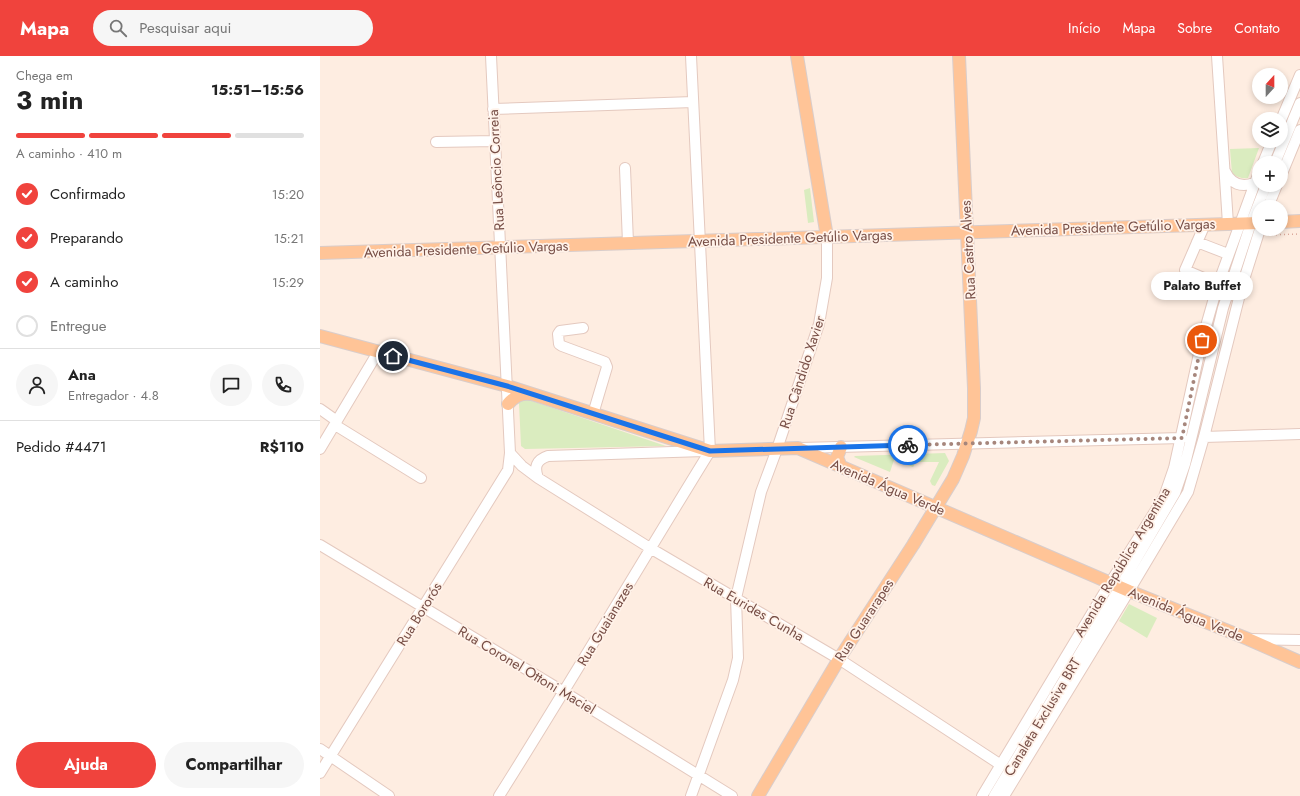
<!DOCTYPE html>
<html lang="pt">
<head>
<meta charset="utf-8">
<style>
	:root { --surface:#fff; --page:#f6f6f6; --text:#222; --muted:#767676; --line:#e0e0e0; --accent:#f0433d }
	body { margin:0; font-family:Jost,sans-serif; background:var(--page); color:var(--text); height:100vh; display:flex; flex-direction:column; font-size:15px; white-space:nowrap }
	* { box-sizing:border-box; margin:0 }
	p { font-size:13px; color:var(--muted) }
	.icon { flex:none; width:22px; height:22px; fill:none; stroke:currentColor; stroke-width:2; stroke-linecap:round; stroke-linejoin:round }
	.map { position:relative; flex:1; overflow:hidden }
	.drawer { display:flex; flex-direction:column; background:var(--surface); width:320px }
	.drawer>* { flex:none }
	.needle { width:26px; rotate:21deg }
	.buttons { position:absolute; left:932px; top:12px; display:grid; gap:8px }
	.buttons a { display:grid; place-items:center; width:36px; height:36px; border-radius:50%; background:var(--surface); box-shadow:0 2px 6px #0003; font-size:20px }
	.pin { position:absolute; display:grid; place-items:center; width:34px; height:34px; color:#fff; margin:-17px; border:2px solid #fff; border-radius:50%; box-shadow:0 1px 4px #0007 }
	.courier { position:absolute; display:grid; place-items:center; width:40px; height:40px; margin:-20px; border:3px solid #1a73e8; border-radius:50%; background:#fff; color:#222; box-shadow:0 1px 5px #0007 }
	.bubble { position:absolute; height:28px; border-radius:14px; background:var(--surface); box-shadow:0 2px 6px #0003; font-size:13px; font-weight:700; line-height:28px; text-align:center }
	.overview em { font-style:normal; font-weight:700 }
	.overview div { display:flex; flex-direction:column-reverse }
	.overview { display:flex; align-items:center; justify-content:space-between; height:68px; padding:0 16px }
	h1 { font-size:26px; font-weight:700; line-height:30px }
	.bar { display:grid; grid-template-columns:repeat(4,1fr); gap:6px 4px; align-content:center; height:48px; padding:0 16px }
	.bar i { height:5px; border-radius:3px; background:var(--line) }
	.bar .active { background:var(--accent) }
	.bar p { grid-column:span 4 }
	.line { display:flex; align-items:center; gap:10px; padding:0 16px; border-top:1px solid var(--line) }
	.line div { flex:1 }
	.round { display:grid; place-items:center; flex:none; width:42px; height:42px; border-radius:21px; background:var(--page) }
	ol { padding:0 16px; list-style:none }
	li { display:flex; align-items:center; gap:12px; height:44px }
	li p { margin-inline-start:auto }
	li .icon { padding:4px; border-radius:50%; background:var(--accent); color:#fff; stroke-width:4 }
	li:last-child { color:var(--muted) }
	li i { width:22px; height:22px; border:2px solid var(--line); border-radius:50% }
	.primary-button { display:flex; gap:8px; margin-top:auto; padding:8px 16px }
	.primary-button a { flex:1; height:46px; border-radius:24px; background:var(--accent); color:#fff; font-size:16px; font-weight:700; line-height:46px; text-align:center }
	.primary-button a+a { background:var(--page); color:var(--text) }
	header { display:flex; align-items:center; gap:24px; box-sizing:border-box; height:56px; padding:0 20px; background:var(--accent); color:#fff }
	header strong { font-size:19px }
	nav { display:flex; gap:22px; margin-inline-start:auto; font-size:14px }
	.search { width:280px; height:36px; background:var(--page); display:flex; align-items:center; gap:10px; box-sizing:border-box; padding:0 14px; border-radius:22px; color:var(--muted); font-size:15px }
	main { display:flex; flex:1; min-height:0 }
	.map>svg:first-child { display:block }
	.green { fill:#daecbf }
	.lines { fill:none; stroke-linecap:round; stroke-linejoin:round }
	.minor-casing { stroke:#e4c9bf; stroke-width:12 }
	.major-casing { stroke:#d9cdcb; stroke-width:14 }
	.path { stroke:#daa79a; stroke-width:1.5; stroke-dasharray:1 3; stroke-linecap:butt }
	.minor { stroke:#fff; stroke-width:10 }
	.major { stroke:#ffc497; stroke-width:12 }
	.done { stroke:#a6867c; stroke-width:4; stroke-dasharray:0 7.2 }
	.route { stroke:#1a73e8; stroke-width:5 }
	.labels { text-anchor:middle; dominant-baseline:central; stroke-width:3.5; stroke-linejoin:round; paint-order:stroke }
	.street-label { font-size:14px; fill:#774e46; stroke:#fff2e9 }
</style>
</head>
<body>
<header>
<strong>Mapa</strong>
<div class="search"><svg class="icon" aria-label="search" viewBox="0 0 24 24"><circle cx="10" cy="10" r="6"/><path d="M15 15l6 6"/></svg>Pesquisar aqui</div>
<nav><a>Início</a><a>Mapa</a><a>Sobre</a><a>Contato</a></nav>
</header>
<main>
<section class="drawer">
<div class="overview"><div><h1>3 min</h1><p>Chega em</p></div><em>15:51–15:56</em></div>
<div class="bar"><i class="active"></i><i class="active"></i><i class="active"></i><i></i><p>A caminho · 410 m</p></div>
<ol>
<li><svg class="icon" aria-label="check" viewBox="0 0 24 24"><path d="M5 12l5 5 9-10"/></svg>Confirmado<p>15:20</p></li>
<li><svg class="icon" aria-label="check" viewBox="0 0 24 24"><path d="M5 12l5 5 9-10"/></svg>Preparando<p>15:21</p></li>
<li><svg class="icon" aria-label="check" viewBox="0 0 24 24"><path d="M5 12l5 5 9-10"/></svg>A caminho<p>15:29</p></li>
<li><i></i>Entregue</li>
</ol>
<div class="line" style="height:72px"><a class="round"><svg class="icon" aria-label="person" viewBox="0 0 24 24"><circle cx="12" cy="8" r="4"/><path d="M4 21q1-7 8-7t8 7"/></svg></a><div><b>Ana</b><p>Entregador · 4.8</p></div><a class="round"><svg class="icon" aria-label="chat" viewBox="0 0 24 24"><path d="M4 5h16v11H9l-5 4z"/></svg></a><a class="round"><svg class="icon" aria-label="phone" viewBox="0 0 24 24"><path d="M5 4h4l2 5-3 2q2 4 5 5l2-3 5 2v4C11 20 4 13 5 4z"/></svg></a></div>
<div class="line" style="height:52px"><div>Pedido #4471</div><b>R$110</b></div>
<div class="primary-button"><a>Ajuda</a><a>Compartilhar</a></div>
</section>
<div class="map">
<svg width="980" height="740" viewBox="0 0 980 740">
	<rect width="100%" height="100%" fill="#feede1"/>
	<path class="green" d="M939 92 928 122C922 123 918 121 912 118L910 93Z
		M490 132 494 166 488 167 484 134Z
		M201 343H206L346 390 205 393 201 390 199 347Z
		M625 397 629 405 615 430 612 429 610 425 619 406H596L593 411 574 404 570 416 534 401 535 400Z
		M809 548 837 562 827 582 799 565Z"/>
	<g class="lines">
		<defs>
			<path id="minor" d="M371 0 390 395
				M897 0 908 168
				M173 53 373 46
				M961 64 980 19
				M116 86 175 85
				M943 107 952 85
				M955 107 980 47
				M305 112 308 187
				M905 115C911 128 921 132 934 127
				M961 120 980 74
				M948 151 957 129
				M885 168 865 214 898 228
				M877 186 908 198
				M263 272 240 275 238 278 239 288 242 290 285 306 287 311 273 358
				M0 353 17 365
				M15 369 101 422
				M884 381 980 378
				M480 392 862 382
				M0 393 58 296
				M190 397 202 410 218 422 330 492 519 603 681 709
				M218 422C214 411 216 404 228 400L384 395
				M0 489 244 636 412 740
				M930 583 980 584
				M0 693 69 740
				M0 717 188 414 190 397 171 0
				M179 740C251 626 319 510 390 395
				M371 740 413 624 418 602 416 542 441 436 457 393 499 268 507 222V181
				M662 740 790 527 844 441 854 412 882 284 898 228 939 116
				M674 740 800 531 855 437 865 408 903 252 931 167 946 129
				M684 740 809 535 868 436 884 381 922 230 940 173"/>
			<path id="major" d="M477 0 507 181
				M961 166 980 165
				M0 197 939 167
				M0 280 187 330 390 395 478 392 809 535 928 583 980 606
				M188 348C194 341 200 337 210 338
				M521 411 517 401 521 391
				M438 740 519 603 593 489 633 423 643 400 651 375 654 362V332L639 0"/>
		</defs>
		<use href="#minor" class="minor-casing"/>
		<use href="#major" class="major-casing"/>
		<path class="path" d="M948 179 980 178"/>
		<use href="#minor" class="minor"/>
		<use href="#major" class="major"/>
	</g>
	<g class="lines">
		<path class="done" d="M588 389 862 382 882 284"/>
		<path class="route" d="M73 300 187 330 390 395 588 389"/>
	</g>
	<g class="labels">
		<g class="street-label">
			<text transform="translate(176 114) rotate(-93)">Rua Leôncio Correia</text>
			<text transform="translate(793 171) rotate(-2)">Avenida Presidente Getúlio Vargas</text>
			<text transform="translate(470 182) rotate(-2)">Avenida Presidente Getúlio Vargas</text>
			<text transform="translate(146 193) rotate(-2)">Avenida Presidente Getúlio Vargas</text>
			<text transform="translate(648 194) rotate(-93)">Rua Castro Alves</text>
			<text transform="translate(482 316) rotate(-72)">Rua Cândido Xavier</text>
			<text transform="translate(568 431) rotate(23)">Avenida Água Verde</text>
			<text transform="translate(802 506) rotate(-59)">Avenida República Argentina</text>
			<text transform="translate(434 553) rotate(30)">Rua Eurides Cunha</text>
			<text transform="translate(99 558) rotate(-58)">Rua Bororós</text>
			<text transform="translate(866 558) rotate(22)">Avenida Água Verde</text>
			<text transform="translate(544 564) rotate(-57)">Rua Guararapes</text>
			<text transform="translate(285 568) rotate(-59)">Rua Guaianazes</text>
			<text transform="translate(207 614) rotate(31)">Rua Coronel Ottoni Maciel</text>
			<text transform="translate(722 661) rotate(-59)">Canaleta Exclusiva BRT</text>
		</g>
	</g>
</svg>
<div class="buttons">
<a><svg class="needle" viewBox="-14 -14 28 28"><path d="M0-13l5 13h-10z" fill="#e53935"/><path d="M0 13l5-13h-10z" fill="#767676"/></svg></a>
<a><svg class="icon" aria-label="layers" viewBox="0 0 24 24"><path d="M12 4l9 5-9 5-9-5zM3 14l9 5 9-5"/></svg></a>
<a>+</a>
<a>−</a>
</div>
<div class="pin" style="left:882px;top:284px;background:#ea580c"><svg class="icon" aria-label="bag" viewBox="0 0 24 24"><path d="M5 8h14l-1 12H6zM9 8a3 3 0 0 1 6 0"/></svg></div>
<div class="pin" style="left:73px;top:300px;background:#1f2937"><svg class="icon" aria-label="home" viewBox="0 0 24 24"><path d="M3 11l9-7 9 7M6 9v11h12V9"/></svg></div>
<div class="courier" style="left:588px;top:389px"><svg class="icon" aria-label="bike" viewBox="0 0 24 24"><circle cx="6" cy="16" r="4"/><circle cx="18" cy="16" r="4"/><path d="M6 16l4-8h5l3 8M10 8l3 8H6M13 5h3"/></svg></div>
<div class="bubble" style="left:831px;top:216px;width:102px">Palato Buffet</div>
</div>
</main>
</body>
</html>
